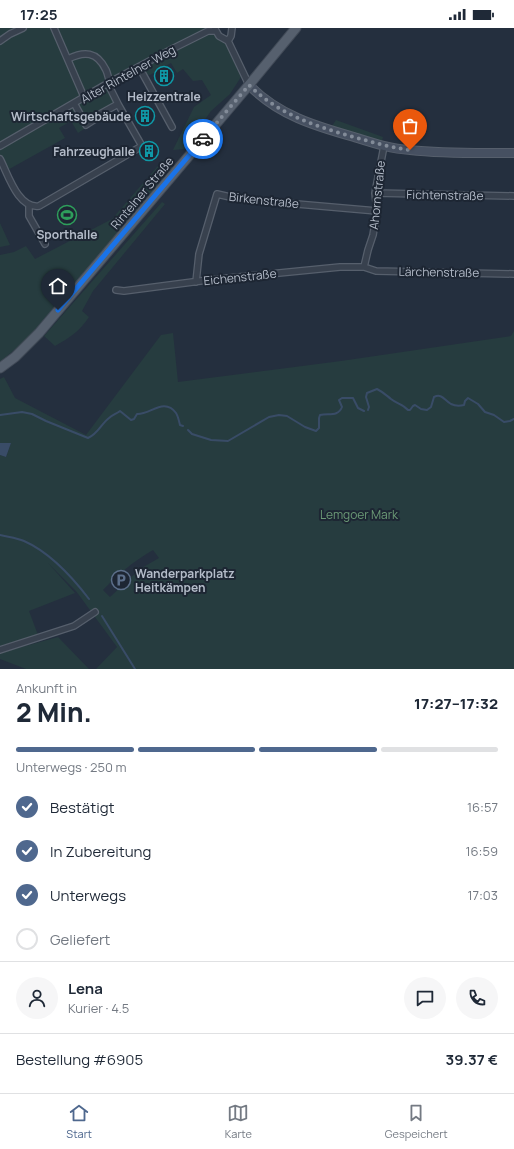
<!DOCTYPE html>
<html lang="de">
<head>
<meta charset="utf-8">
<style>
	:root { --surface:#fff; --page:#f6f6f7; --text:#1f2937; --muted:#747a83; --line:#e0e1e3; --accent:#4f688e }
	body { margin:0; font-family:Manrope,sans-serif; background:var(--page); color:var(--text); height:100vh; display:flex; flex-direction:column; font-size:15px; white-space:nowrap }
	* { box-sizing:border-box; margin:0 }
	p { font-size:13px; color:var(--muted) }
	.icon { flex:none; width:22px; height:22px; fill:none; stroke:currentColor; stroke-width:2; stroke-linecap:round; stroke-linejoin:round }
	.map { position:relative; height:641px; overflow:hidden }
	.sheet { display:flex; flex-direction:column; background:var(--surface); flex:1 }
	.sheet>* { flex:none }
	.pin { position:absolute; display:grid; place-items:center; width:34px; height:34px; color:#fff; margin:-41px -17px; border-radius:50% 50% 50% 0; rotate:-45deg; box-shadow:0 0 4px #0007 }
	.pin .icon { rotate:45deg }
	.courier { position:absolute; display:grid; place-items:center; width:40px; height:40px; margin:-20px; border:3px solid #1a73e8; border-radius:50%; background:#fff; color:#222; box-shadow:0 1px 5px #0007 }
	.overview em { font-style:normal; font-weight:800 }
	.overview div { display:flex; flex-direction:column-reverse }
	.overview { display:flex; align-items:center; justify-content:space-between; height:68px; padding:0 16px }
	h1 { font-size:26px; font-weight:800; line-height:30px }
	.bar { display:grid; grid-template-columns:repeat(4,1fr); gap:6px 4px; align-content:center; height:48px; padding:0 16px }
	.bar i { height:5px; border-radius:3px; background:var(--line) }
	.bar .on { background:var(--accent) }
	.bar p { grid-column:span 4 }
	.line { display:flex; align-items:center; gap:10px; padding:0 16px; border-top:1px solid var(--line) }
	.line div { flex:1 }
	.round { display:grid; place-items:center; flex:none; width:42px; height:42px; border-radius:21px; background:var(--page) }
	ol { padding:0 16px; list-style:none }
	li { display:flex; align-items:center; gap:12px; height:44px }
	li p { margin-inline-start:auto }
	li .icon { padding:4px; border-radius:50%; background:var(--accent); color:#fff; stroke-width:4 }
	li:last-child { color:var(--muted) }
	li i { width:22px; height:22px; border:2px solid var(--line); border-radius:50% }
	.status { display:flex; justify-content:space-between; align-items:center; height:28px; padding:0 20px; background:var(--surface); direction:ltr }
	.status svg { height:11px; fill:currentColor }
	.menu { display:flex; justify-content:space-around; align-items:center; height:56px; border-top:1px solid var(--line); background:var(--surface); font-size:11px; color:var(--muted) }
	.menu a { display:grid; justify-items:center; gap:2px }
	.menu .on { color:var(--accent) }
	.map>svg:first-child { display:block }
	.green { fill:#263c3f; fill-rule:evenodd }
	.water { fill:#394c67 }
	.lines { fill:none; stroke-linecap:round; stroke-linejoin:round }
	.stream { stroke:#394c67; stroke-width:2 }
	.minor-casing { stroke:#565f6c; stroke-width:8 }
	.secondary-casing { stroke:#565f6c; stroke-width:10 }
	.primary-casing { stroke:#414a57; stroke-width:11 }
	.minor { stroke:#38414e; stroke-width:5.5 }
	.secondary { stroke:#465061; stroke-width:8 }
	.primary { stroke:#56606e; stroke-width:9 }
	.done { stroke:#828b98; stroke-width:4; stroke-dasharray:0 7.2 }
	.route { stroke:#1a73e8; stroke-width:5 }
	.labels { text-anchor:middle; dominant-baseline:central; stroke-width:4; stroke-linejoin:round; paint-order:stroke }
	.street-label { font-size:12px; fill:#b4bcc9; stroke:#1d2633 }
	.poi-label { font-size:12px; font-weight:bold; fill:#b4bcc9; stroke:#1d2633 }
	.park-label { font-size:12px; fill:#6b9a76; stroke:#1d2633 }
</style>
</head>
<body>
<div class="status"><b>17:25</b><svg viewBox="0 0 49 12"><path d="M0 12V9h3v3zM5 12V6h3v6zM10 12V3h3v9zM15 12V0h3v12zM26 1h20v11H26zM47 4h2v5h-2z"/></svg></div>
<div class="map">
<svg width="514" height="641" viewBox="0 0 514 641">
	<rect width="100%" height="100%" fill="#242f3e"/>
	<path class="green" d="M0 0H211L216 8 225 14 241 49 230 66 211 83 184 121 173 122 194 79 211 67 202 52 193 53 183 41 177 45 171 35 150 47 138 45 108 61 117 79 78 105 71 93 59 100 65 110 4 144 0 136Z
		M336 92 383 109 382 113 332 98Z
		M163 132 176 143 32 307 0 334V227L14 224 26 218 35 231 112 191Z
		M162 174 165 176 93 263 82 283 89 289C79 304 69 310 55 318L44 308Z
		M0 195 10 217 0 219Z
		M514 303V641H96L117 619 76 563 48 535 75 565 29 583 38 607 0 618V427L6 429 11 415H0V351L4 349 15 370 86 407 161 307 173 305 178 354 341 333 511 308ZM153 522 159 530 140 541 110 569 103 562C118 546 134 533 153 522Z
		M58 609 89 641H26L0 631V625Z"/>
	<path class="water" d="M0 415H11L6 429 0 427Z"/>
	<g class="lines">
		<path class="stream" d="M368 382 369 379 366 369 367 365 377 361C383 364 386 367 391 371 397 376 403 376 408 382H410L413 378 415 377 421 381 427 382 431 379 434 369C442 365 444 372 451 376 455 378 460 378 464 377L465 373 468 370 478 376 485 384 494 387 504 394 510 393 514 391
			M0 387 22 384 32 386 46 393 88 410C98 406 101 396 109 390 112 387 116 386 120 383L131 392 134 391 137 386C150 387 164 369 176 385 178 388 179 393 180 397L183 398
			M188 402 192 406 211 412 228 413 269 389 279 387 287 388 305 399 316 403 319 400V390L320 387C329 385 338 389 342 379L339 372 342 370H353L358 380 364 383
			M0 507C8 509 17 510 24 513 49 524 73 550 89 571
			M102 588 135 641"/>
		<defs>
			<path id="minor" d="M54 0 84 69
				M215 1 219 8 228 13 249 57
				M0 13 10 6 23 0
				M228 13 231 8 232 0
				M68 31C84 23 97 23 106 42 108 46 108 50 110 54
				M139 39 172 99
				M74 75 86 97 97 90 100 86 118 76 108 56
				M0 118 110 54 174 20 208 3H216
				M0 131C8 146 18 181 39 178L142 118 118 76
				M375 165 514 168
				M29 177V188L45 216
				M364 239 368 222 373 207 377 183 375 165 384 118
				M196 254 199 226 217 166 239 171 377 183
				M116 262 124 263 208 252 340 239H364L376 243 514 246
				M0 622 74 598 95 584"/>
			<path id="secondary" d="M249 57C278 87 315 98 354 109 373 115 391 121 410 122 445 126 480 125 514 125"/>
			<path id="primary" d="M0 340 15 329 39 305 249 57 296 0"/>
		</defs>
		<use href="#minor" class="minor-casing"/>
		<use href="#secondary" class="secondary-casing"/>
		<use href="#primary" class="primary-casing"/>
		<use href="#minor" class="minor"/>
		<use href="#secondary" class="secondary"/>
		<use href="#primary" class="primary"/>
	</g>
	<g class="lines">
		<path class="done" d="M203 111 249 57C276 84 311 97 347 107 368 113 388 119 410 122"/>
		<path class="route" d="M58 282 203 111"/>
	</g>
	<defs>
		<symbol id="building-ring" viewBox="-11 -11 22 22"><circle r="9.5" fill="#1d2633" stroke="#0f9aa8" stroke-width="1.5"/><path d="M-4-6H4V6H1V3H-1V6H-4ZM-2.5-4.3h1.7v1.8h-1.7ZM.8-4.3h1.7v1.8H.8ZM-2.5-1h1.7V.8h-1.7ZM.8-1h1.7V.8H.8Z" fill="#0f9aa8"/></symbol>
		<symbol id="stadium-ring" viewBox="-11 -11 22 22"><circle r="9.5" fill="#1d2633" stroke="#2e9e5b" stroke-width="1.5"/><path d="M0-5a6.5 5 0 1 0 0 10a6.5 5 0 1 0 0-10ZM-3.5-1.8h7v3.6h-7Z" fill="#2e9e5b"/></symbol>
		<symbol id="parking-ring" viewBox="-11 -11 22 22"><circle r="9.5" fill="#1d2633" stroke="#5c6f8a" stroke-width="1.5"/><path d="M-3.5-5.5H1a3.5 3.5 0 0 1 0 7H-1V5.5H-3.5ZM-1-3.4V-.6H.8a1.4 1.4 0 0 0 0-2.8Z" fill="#5c6f8a"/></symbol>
	</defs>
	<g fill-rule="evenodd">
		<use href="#building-ring" x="153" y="37" width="22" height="22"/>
		<use href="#building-ring" x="134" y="77" width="22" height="22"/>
		<use href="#building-ring" x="138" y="112" width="22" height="22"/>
		<use href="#stadium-ring" x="56" y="176" width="22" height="22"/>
		<use href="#parking-ring" x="110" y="541" width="22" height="22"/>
	</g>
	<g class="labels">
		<g class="street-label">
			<text transform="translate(128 46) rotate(-29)">Alter Rintelner Weg</text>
			<text transform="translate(142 165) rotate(-50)">Rintelner Straße</text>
			<text transform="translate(377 167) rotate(-84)">Ahornstraße</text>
			<text transform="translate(445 167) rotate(1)">Fichtenstraße</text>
			<text transform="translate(264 172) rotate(6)">Birkenstraße</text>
			<text transform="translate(439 244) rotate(1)">Lärchenstraße</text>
			<text transform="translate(240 249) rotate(-6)">Eichenstraße</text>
		</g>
		<g class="poi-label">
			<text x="164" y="68">Heizzentrale</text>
			<text x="131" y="88" text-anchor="end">Wirtschaftsgebäude</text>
			<text x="135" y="123" text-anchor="end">Fahrzeughalle</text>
			<text x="67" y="206">Sporthalle</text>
			<text x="135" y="545" text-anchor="start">Wanderparkplatz<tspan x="135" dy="14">Heitkämpen</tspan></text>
		</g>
		<g class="park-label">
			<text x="359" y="486">Lemgoer Mark</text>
		</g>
	</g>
</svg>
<div class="pin" style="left:410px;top:122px;background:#ea580c"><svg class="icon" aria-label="bag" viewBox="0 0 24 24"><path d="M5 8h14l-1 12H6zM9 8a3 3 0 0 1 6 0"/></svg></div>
<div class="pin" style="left:58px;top:282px;background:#1f2937"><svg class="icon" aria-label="home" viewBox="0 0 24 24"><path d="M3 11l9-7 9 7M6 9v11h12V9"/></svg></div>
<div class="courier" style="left:203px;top:111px"><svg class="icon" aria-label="car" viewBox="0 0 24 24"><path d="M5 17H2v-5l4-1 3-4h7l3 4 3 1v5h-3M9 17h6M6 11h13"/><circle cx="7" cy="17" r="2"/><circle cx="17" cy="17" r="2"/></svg></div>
</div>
<section class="sheet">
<div class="overview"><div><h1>2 Min.</h1><p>Ankunft in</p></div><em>17:27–17:32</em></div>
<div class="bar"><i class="on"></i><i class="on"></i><i class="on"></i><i></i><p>Unterwegs · 250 m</p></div>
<ol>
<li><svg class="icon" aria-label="check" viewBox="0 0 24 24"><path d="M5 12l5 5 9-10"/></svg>Bestätigt<p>16:57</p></li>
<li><svg class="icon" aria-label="check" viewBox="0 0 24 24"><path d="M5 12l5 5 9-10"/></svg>In Zubereitung<p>16:59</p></li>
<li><svg class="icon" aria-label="check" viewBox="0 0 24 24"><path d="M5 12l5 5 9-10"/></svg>Unterwegs<p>17:03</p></li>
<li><i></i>Geliefert</li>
</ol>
<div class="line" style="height:72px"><a class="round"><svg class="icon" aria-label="person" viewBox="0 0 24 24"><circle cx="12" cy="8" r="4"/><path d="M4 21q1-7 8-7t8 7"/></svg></a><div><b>Lena</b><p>Kurier · 4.5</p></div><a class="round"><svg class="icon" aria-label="chat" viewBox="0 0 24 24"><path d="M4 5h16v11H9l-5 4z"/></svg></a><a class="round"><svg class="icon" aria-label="phone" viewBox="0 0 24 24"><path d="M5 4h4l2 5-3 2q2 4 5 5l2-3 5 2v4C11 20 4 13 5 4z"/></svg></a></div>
<div class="line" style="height:52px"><div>Bestellung #6905</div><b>39.37 €</b></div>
</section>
<nav class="menu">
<a class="on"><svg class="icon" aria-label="home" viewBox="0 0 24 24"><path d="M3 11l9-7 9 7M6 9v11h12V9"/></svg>Start</a>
<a><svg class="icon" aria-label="map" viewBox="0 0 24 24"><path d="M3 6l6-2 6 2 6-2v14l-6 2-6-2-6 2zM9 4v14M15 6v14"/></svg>Karte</a>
<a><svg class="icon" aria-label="saved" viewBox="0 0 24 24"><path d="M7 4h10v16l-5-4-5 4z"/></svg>Gespeichert</a>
</nav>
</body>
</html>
